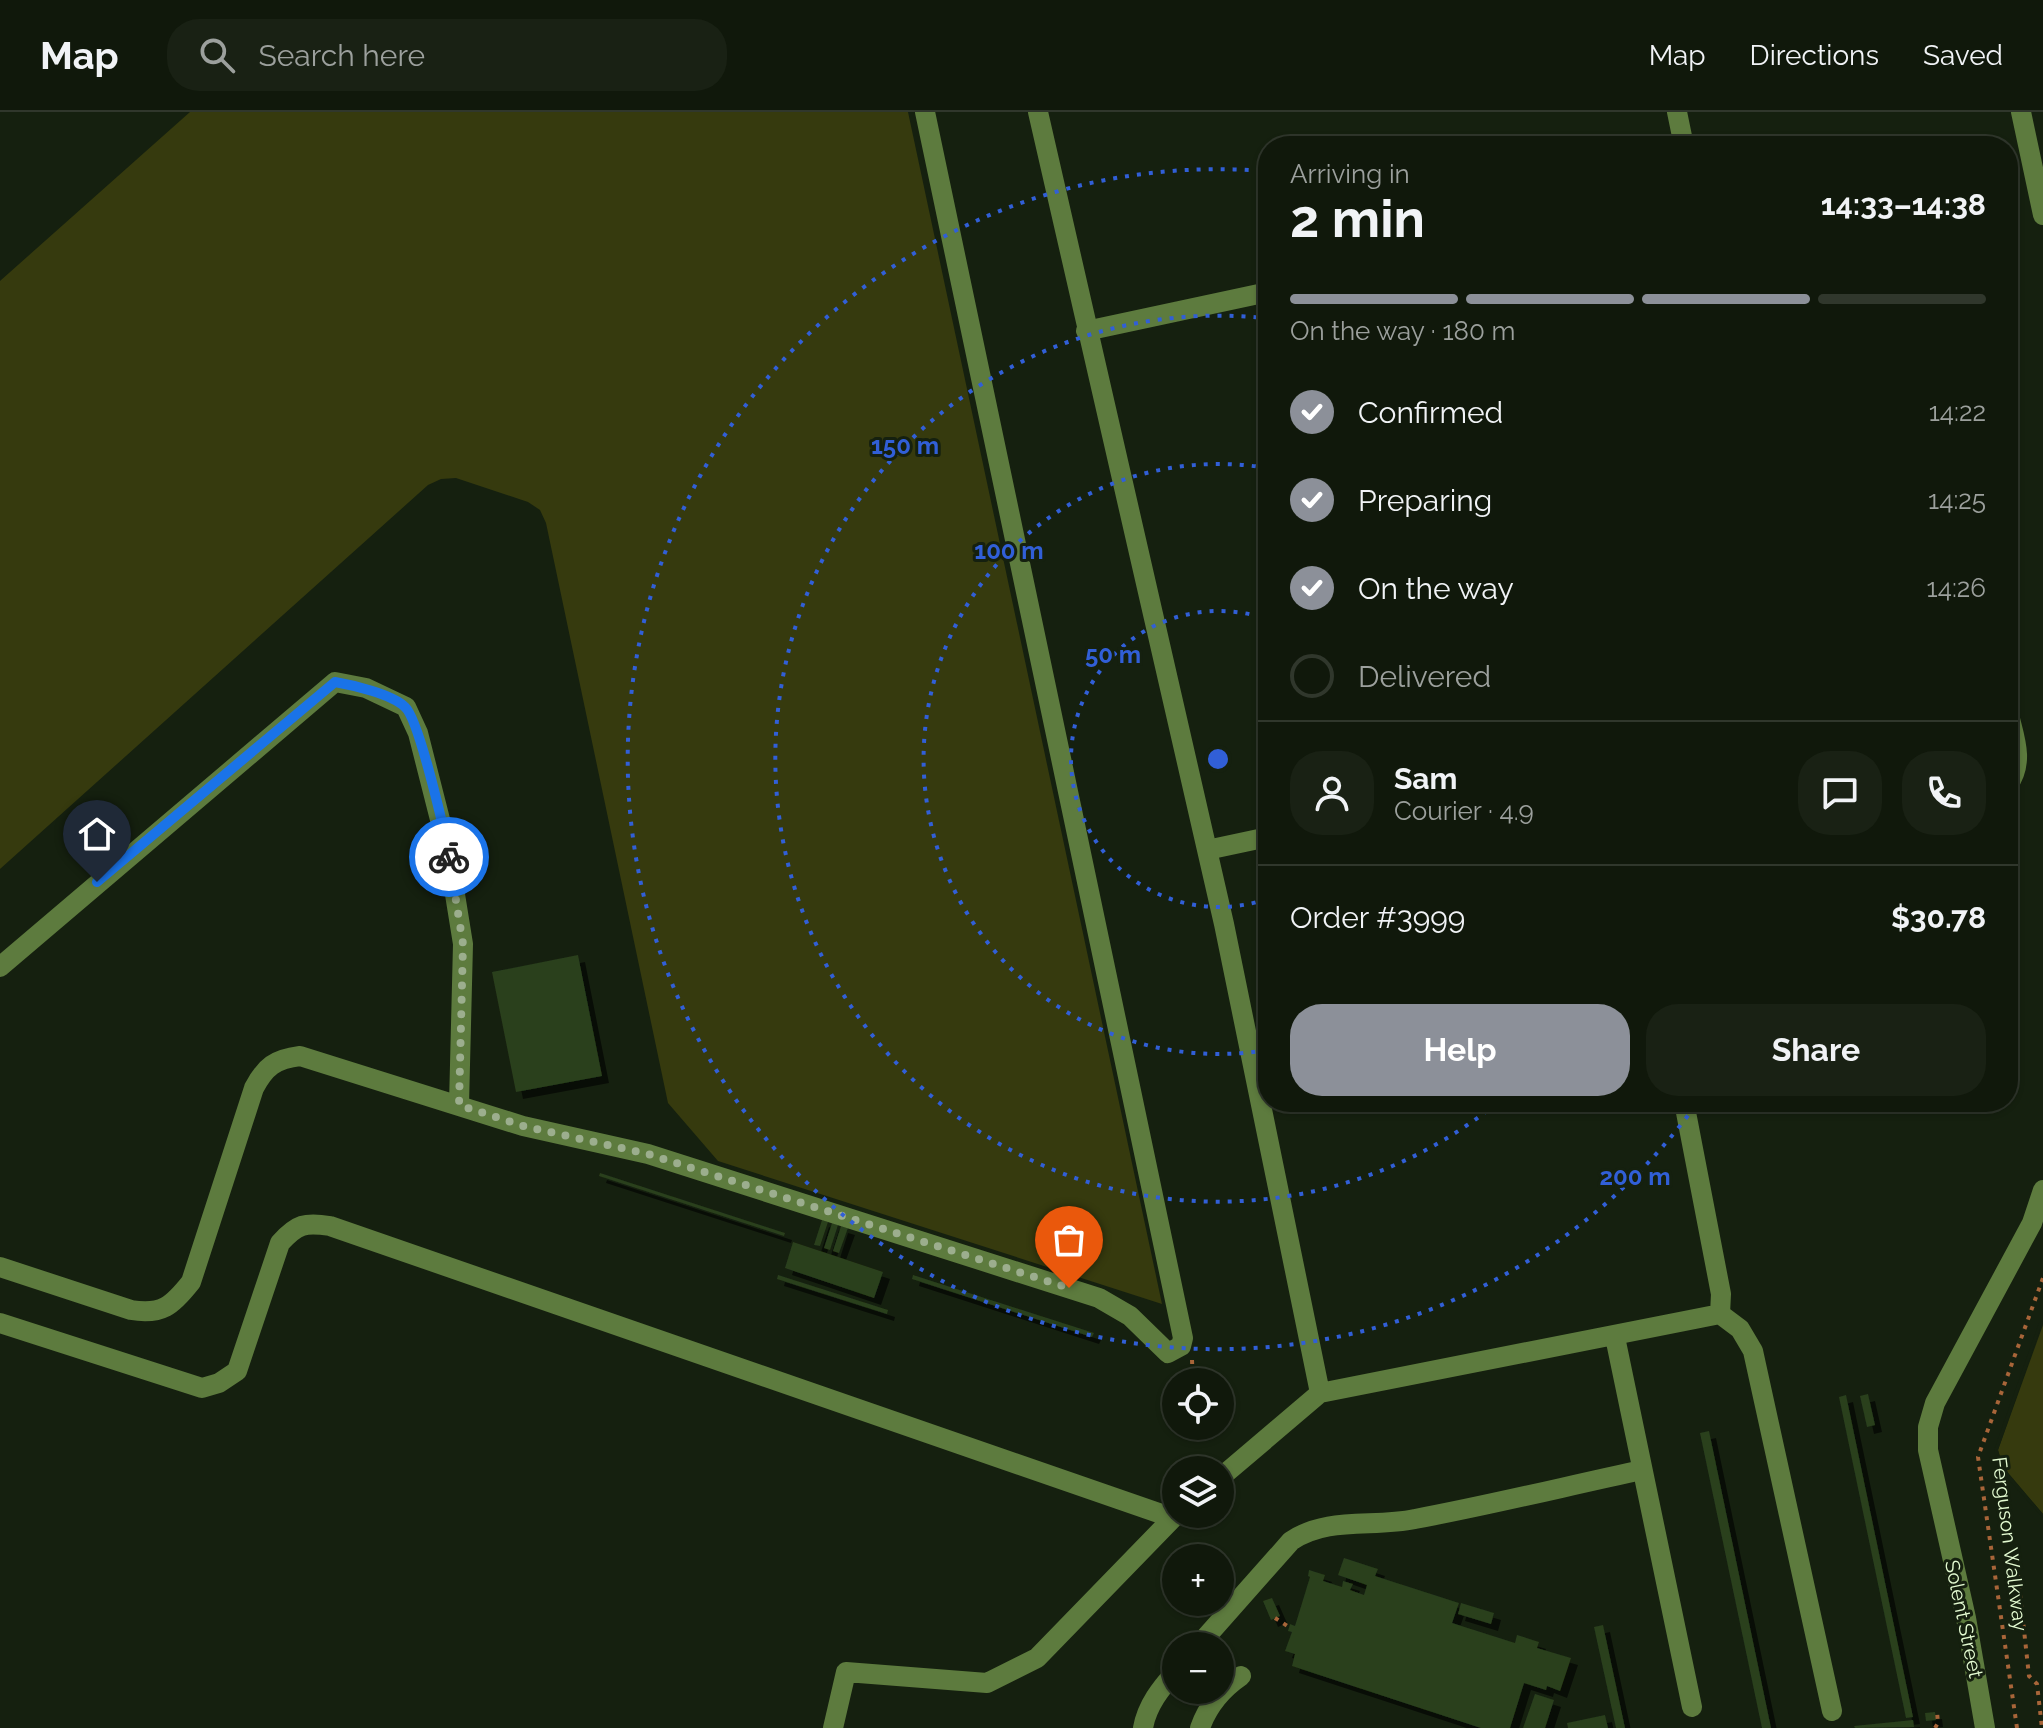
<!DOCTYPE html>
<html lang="en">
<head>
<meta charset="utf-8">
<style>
	:root { --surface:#10180b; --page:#192114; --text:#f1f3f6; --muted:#9ca09d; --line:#30372c; --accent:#8c9099 }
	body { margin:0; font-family:Raleway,sans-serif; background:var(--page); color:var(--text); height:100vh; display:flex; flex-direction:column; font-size:30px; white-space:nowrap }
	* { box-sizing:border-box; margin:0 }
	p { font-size:26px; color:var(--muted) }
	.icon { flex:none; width:44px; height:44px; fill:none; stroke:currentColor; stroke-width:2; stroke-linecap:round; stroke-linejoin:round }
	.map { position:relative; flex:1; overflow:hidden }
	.sheet { position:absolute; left:1258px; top:24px; width:760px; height:976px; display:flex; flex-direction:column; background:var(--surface); border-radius:32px; box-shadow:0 2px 6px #0004,0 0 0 2px var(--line) }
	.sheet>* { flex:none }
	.controls { position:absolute; left:1162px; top:1256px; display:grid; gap:16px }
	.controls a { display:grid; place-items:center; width:72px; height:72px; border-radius:50%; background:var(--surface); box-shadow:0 2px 6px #0004,0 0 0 2px var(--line); font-size:40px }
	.pin { position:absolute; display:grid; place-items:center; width:68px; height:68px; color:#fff; margin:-82px -34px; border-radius:50% 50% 50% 0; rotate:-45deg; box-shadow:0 0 8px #0007 }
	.pin .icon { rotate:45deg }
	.courier { position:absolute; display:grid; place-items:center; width:80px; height:80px; margin:-40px; border:6px solid #1a73e8; border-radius:50%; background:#fff; color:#222; box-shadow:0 2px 10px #0007 }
	.overview em { font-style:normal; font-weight:700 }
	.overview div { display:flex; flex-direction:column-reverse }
	.overview { display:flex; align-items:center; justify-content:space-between; height:136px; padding:0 32px }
	h1 { font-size:52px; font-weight:700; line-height:60px }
	.bar { display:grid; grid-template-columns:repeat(4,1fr); gap:12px 8px; align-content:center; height:96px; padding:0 32px }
	.bar i { height:10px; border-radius:6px; background:var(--line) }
	.bar .current { background:var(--accent) }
	.bar p { grid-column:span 4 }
	.line { display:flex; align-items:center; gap:20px; padding:0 32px; border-top:2px solid var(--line) }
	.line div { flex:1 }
	.round { display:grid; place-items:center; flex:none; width:84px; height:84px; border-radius:32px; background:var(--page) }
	ol { padding:0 32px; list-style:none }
	li { display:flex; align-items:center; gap:24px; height:88px }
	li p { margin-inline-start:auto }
	li .icon { padding:8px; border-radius:50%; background:var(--accent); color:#fff; stroke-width:4 }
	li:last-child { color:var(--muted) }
	li i { width:44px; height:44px; border:4px solid var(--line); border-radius:50% }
	.cta { display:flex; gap:16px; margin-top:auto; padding:16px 32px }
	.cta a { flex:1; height:92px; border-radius:32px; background:var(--accent); color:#fff; font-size:32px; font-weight:700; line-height:92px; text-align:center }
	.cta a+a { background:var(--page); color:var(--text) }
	header { display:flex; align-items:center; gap:48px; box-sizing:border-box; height:112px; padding:0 40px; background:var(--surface); border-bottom:2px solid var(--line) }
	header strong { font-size:38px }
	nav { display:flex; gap:44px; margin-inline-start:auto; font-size:28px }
	.search { width:560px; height:72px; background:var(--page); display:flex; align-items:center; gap:20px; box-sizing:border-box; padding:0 28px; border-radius:32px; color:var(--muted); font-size:30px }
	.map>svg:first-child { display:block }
	.water { fill:#363a0e }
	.pier { fill:#15200f }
	.building { fill:#293f1d; filter:url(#shadow) }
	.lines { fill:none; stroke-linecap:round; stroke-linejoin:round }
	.path { stroke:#a86539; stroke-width:4; stroke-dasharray:4 6; stroke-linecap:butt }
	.minor { stroke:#5d7b3e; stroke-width:20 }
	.done { stroke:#9cae8e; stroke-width:8; stroke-dasharray:0 14.4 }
	.route { stroke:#1a73e8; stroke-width:10 }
	.ring { fill:none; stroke:#315fd7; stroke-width:4; stroke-dasharray:4 8 }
	.labels { text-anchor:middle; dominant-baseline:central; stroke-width:6; stroke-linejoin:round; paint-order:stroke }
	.street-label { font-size:20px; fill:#e4fbd2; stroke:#15200f }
	.centre { fill:#315fd7; stroke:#15200f; stroke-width:4 }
	.ring-label { font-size:24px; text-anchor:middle; font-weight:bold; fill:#315fd7; stroke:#15200f; stroke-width:6; stroke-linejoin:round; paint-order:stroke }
</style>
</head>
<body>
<header>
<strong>Map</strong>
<div class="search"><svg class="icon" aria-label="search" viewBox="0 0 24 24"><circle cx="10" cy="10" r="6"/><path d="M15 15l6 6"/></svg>Search here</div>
<nav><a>Map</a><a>Directions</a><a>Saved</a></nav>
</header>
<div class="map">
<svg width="2043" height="1616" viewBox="0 0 2043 1616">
	<defs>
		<filter id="shadow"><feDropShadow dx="7" dy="7" stdDeviation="0" flood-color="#0009"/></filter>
	</defs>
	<rect width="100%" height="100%" fill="#15200f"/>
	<path class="water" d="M190 0H908L1162 1192 718 1049 668 991 546 411 540 398 528 390 456 366 441 367 428 373 0 757V169Z
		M2043 1213V1402L2003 1355 1998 1338Z"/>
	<path class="pier" d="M2043 1209 1998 1338 2003 1355 2043 1402V1406L1999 1357 1994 1338 2039 1211Z"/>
	<path class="building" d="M578 843 602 964 516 980 492 860Z
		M600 1061 785 1121 784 1124 599 1064Z
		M822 1108 828 1110 820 1134 814 1133Z
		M832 1111 838 1113 830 1138 824 1136Z
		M841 1114 848 1116 839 1141 833 1139Z
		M793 1130 883 1160 874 1186 785 1156Z
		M778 1163 888 1198 887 1202 777 1167Z
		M913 1163 1094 1221 1092 1225 912 1167Z
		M1868 1282 1875 1313 1867 1315 1860 1284Z
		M1846 1283 1913 1605 1906 1606 1839 1285Z
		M1709 1319 1771 1616H1762L1700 1321Z
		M1344 1446 1378 1457 1375 1464 1459 1491 1452 1511 1515 1531 1517 1523 1539 1530 1537 1536 1571 1546 1560 1579 1547 1574 1546 1578 1524 1571 1510 1616H1481L1292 1554 1295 1542 1285 1539 1292 1520 1288 1519 1290 1512 1295 1514 1310 1465 1308 1464 1309 1458 1325 1463 1323 1469 1342 1475 1343 1469 1353 1472 1350 1478 1364 1483 1367 1473 1338 1463Z
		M1272 1486 1280 1504 1271 1508 1263 1489Z
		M1461 1491 1494 1501 1491 1512 1458 1502Z
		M1603 1513 1625 1616H1616L1594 1515Z
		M1535 1582 1554 1588 1545 1616H1523Z
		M1935 1600 1936 1608 1926 1609 1925 1601Z
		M1605 1603 1608 1616H1568L1567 1611Z
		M1913 1608 1914 1615 1855 1616 1854 1614Z"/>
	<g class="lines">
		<path class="path" d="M1192 1248 1193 1270
			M2018 1463 2029 1564 2037 1572 2042 1616
			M1275 1506 1289 1515
			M1935 1616 1938 1611 1937 1600
			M2017 1616 1978 1345 2043 1166"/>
		<path class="minor" d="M1038 0 1224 812 1320 1281
			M1677 0 1684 34
			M2021 0 2043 103
			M1086 219 1268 180
			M2008 599C2014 625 2025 649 2008 673
			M1207 738 1268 725
			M0 855 335 570 366 576 406 595 418 621 448 739 463 832 459 993
			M0 1155 131 1198C162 1203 172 1194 191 1170L254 976C265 955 275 947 300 944L523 1014 648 1042 1099 1186 1130 1204 1168 1241 1181 1234 1183 1226 925 0
			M1720 1202 1740 1217 1753 1239 1832 1599
			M0 1211 202 1276 219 1271 237 1259 280 1131C297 1112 305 1110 330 1114L1173 1406 1178 1402
			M1615 1225 1692 1595
			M1220 1366 1320 1281 1720 1202 1721 1182 1684 990
			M1198 1534 1291 1429C1328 1404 1373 1416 1415 1407 1491 1393 1567 1374 1642 1358
			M833 1616 846 1560 987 1571 1037 1546 1173 1406
			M1143 1616C1147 1593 1161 1576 1176 1559
			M1200 1616C1208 1593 1222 1577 1241 1564
			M1985 1616 1966 1506 1928 1338V1315L1935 1291 2032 1111 2043 1078"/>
	</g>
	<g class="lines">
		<path class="done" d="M449 745 463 832 459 993 523 1014 648 1042 1069 1176"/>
		<path class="route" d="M97 770 335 570C352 573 392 582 405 595 419 607 445 721 449 745"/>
	</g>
	<g class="ring">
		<path d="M1267 787A148 148 0 1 1 1267 507"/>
		<path d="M1267 938A295 295 0 1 1 1267 356"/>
		<path d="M1497 991A443 443 0 1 1 1264 206"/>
		<path d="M1695 994A590 590 0 1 1 1264 59"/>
	</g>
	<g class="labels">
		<g class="street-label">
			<text transform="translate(2010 1432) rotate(83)">Ferguson Walkway</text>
			<text transform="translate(1964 1507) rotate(78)">Solent Street</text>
		</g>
	</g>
	<circle cx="1218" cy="647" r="12" class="centre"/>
	<g class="ring-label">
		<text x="905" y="342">150 m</text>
		<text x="1009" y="447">100 m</text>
		<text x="1113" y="551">50 m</text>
		<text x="1635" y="1073">200 m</text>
	</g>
</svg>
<div class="controls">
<a><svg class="icon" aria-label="locate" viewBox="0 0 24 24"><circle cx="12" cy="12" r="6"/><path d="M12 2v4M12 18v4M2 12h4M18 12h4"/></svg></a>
<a><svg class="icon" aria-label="layers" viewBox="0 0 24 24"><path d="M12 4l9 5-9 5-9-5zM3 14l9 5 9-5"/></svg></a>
<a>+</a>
<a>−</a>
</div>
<div class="pin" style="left:1069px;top:1176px;background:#ea580c"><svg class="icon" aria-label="bag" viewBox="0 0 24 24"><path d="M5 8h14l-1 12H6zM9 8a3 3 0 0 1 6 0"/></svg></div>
<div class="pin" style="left:97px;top:770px;background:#1f2937"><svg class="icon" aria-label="home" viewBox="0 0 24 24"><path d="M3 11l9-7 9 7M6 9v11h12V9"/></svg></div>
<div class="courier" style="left:449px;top:745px"><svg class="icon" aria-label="bike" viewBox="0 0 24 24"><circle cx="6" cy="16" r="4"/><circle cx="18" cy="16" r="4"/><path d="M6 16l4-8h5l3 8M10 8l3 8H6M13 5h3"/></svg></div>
<section class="sheet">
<div class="overview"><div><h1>2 min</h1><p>Arriving in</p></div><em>14:33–14:38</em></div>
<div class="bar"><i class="current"></i><i class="current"></i><i class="current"></i><i></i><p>On the way · 180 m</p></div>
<ol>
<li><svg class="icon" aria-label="check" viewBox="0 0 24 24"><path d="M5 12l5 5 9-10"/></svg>Confirmed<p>14:22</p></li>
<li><svg class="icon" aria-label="check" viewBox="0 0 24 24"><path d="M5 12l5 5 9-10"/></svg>Preparing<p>14:25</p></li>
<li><svg class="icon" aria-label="check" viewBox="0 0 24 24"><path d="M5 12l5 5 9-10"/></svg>On the way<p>14:26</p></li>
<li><i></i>Delivered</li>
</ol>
<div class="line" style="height:144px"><a class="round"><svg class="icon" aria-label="person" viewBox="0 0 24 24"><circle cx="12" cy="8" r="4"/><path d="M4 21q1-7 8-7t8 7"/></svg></a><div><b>Sam</b><p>Courier · 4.9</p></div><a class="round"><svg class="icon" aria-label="chat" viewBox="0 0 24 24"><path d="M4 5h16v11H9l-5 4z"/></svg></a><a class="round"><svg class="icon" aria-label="phone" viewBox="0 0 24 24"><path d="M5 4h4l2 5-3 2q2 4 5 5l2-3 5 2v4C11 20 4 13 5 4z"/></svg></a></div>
<div class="line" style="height:104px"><div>Order #3999</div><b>$30.78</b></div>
<div class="cta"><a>Help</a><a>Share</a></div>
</section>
</div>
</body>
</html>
